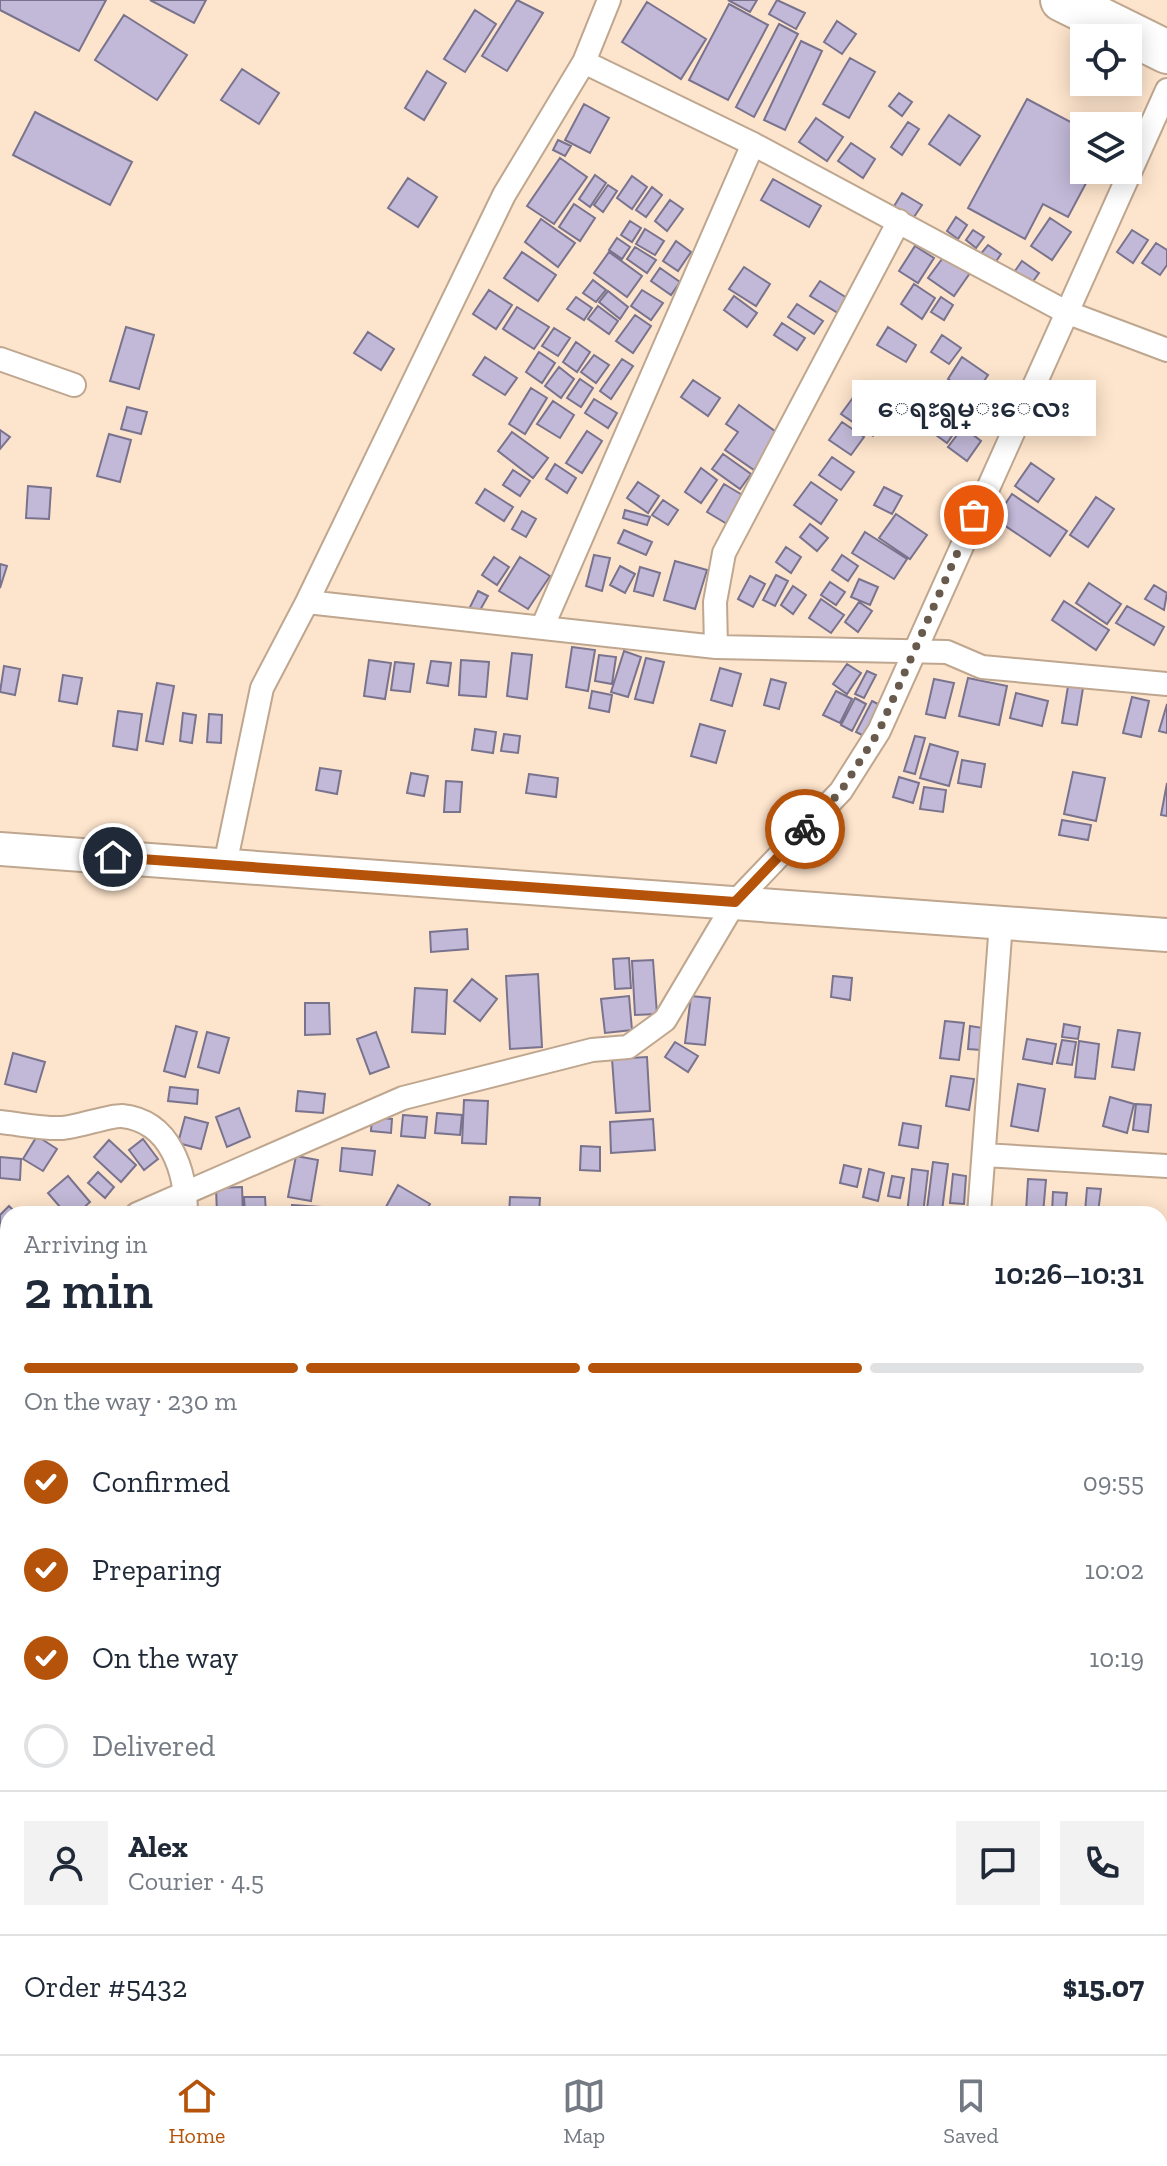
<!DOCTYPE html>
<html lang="en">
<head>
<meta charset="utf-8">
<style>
	:root { --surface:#fff; --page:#f2f2f3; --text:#1f2937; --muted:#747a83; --line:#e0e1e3; --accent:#b45309 }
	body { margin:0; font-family:"Zilla Slab","Noto Sans Myanmar",serif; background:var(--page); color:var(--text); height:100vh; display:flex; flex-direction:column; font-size:30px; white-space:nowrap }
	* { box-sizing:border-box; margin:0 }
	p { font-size:26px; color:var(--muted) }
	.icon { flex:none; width:44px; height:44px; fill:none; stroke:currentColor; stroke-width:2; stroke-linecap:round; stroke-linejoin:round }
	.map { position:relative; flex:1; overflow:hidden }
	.drawer { position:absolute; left:0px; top:1206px; width:1168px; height:848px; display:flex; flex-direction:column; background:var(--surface); border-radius:24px 24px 0 0; box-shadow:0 4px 20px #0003 }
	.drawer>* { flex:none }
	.buttons { position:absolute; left:1070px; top:24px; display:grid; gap:16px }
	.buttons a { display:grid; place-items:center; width:72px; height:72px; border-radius:0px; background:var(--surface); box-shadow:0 4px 20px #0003; font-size:40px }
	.pin { position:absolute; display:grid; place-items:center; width:68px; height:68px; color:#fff; margin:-34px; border:4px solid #fff; border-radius:50%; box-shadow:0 2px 8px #0007 }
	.courier { position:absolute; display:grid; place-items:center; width:80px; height:80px; margin:-40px; border:6px solid #b45309; border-radius:50%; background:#fff; color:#222; box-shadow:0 2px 10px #0007 }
	.bubble { position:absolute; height:56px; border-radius:0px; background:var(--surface); box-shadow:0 4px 20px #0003; font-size:26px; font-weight:600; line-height:56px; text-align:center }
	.headline em { font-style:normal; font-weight:600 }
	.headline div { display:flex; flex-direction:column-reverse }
	.headline { display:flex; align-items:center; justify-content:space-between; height:136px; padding:0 24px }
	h1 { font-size:52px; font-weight:600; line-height:60px }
	.bar { display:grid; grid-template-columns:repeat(4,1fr); gap:12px 8px; align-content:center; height:96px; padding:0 24px }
	.bar i { height:10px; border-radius:6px; background:var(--line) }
	.bar .current { background:var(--accent) }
	.bar p { grid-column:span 4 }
	.line { display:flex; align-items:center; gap:20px; padding:0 24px; border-top:2px solid var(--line) }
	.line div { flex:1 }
	.round { display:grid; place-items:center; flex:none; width:84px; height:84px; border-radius:0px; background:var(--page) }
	ol { padding:0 24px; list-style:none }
	li { display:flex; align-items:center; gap:24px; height:88px }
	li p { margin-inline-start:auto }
	li .icon { padding:8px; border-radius:50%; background:var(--accent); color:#fff; stroke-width:4 }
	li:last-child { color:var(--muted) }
	li i { width:44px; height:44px; border:4px solid var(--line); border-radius:50% }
	.menu { display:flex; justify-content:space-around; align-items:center; height:112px; border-top:2px solid var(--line); background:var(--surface); font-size:22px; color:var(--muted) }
	.menu a { display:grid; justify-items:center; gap:4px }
	.menu .current { color:var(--accent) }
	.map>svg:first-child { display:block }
	.building { fill:#c1b9d7; stroke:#7a738e; stroke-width:2 }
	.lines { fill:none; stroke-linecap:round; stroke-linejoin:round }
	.street-casing { stroke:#bea68f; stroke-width:26 }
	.secondary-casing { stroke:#bea68f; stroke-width:36 }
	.highway-casing { stroke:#bea68f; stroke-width:46 }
	.street { stroke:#fff; stroke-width:22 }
	.secondary { stroke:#fff; stroke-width:32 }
	.highway { stroke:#fff; stroke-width:42 }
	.done { stroke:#685a4c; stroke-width:8; stroke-dasharray:0 14.4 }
	.route { stroke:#b45309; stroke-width:10 }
</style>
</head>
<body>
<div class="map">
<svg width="1167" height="2054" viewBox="0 0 1167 2054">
	<rect width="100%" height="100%" fill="#fde4cc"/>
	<path class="building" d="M0 0H106L79 51 0 10Z
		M150 0H206L194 23Z
		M517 0 543 13 507 71 482 56Z
		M728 0H757L750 12Z
		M777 0 805 13 796 29 769 14Z
		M647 2 706 39 681 79 622 42Z
		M729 4 768 25 728 100 689 80Z
		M475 10 496 24 465 72 444 59Z
		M124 15 187 55 157 100 95 60Z
		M837 21 856 34 842 54 824 42Z
		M779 24 798 34 754 117 736 107Z
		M801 41 822 51 785 130 764 120Z
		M850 58 875 72 849 118 823 104Z
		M242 69 279 93 259 124 221 100Z
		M427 71 446 83 424 120 405 108Z
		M899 93 912 102 902 116 889 106Z
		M1027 99 1084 129V170H1093L1068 217 1043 204 1025 239 968 208Z
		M584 104 609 118 590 153 565 140Z
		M35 112 132 162 110 205 13 155Z
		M949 115 980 136 960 165 929 144Z
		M816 118 843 137 827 161 799 142Z
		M908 122 919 129 902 155 891 147Z
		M558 140 571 146 565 156 553 150Z
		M851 143 875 159 863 178 838 161Z
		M560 158 587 177 554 224 527 206Z
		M595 175 606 183 590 207 579 199Z
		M632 176 647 187 632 209 617 198Z
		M408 178 437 197 418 227 388 208Z
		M773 179 821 206 809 227 761 200Z
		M608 185 617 191 603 212 594 205Z
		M652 187 662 195 646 217 636 210Z
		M902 193 922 205 912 220 893 208Z
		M670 200 683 209 667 231 655 221Z
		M574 204 595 218 580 241 559 227Z
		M956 217 967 225 958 239 947 231Z
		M1050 218 1071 232 1052 260 1031 246Z
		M541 219 575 243 558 267 525 242Z
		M630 221 641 228 632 242 621 235Z
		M645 229 664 241 655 255 636 244Z
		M973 230 984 237 976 248 966 240Z
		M1132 230 1148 240 1133 263 1117 252Z
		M617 238 630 247 622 259 609 250Z
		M676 241 691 252 678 271 663 261Z
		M1156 243 1167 250V265L1160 275 1142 263Z
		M988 245 1001 254 993 266 979 256Z
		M915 246 934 258 918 283 899 271Z
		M635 247 656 260 647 273 627 259Z
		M522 252 556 275 538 301 504 278Z
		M609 252 642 276 627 297 594 273Z
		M945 255 970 273 954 296 928 278Z
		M1022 261 1039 273 1029 287 1012 275Z
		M744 267 770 284 756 306 729 289Z
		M660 268 680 282 671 295 651 281Z
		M593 280 606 290 596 302 583 293Z
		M820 281 847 298 838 313 810 296Z
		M914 284 935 298 922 319 901 304Z
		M489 290 512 305 496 329 473 314Z
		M642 290 663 303 651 320 631 306Z
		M608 291 628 307 620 319 599 302Z
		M734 296 757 313 747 327 724 310Z
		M576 297 592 308 584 320 567 309Z
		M941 297 953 305 944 320 931 312Z
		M797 304 823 321 814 334 788 317Z
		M598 306 618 321 609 334 588 319Z
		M517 307 549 327 534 349 503 329Z
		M635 315 651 326 633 353 616 341Z
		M782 323 805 338 797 350 774 335Z
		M126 327 154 335 139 389 110 381Z
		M888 327 916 345 906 362 877 345Z
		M554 328 570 338 558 356 542 346Z
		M368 332 394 349 381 370 354 353Z
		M942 335 961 348 949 364 931 352Z
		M576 342 590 352 577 372 563 362Z
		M539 352 555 363 542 383 526 372Z
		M594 355 609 365 596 383 581 372Z
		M485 357 517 378 505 395 473 375Z
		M962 357 988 375 974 396 948 379Z
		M622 359 633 366 611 399 600 391Z
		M559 367 574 379 561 398 545 386Z
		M580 379 593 388 581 407 567 398Z
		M693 380 720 398 708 416 681 397Z
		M944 384 960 394 948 411 933 401Z
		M862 385 892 406 884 418 853 397Z
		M531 388 547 398 525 434 509 424Z
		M594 399 617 413 608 428 585 413Z
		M852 399 884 421 873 436 841 414Z
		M553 401 574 415 560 438 537 424Z
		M739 405 779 434 754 470 725 450 738 432 726 424Z
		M127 407 147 412 141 434 121 429Z
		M949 418 959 426 947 443 936 435Z
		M842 422 864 437 851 455 829 440Z
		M963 427 981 441 967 461 948 447Z
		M0 430 10 437 0 449Z
		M587 431 602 441 582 473 566 463Z
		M512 432 548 458 533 478 498 451Z
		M109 434 131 440 120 482 97 476Z
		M723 454 751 474 740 489 712 469Z
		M832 457 854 472 841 490 819 475Z
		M1031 463 1054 479 1038 502 1015 486Z
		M555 464 576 478 567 493 546 479Z
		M701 468 717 480 701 503 685 492Z
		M513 470 530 481 520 496 503 485Z
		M638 482 659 496 648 513 627 498Z
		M811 482 837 500 821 524 794 505Z
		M724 484 749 499 732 527 707 512Z
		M28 486 51 488 49 519 26 518Z
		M884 487 902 496 892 514 874 505Z
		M485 489 513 507 504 521 476 503Z
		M1012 494 1067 531 1050 556 995 519Z
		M1096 497 1114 509 1088 547 1070 535Z
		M663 500 678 510 668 525 652 515Z
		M625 510 650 517 647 525 623 518Z
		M522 511 536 519 526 537 512 529Z
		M896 514 927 535 910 559 879 538Z
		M810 524 828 538 817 551 800 537Z
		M624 530 652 542 646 555 618 543Z
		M865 532 907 559 894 579 852 553Z
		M786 547 801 557 791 573 776 562Z
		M594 555 610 558 602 591 586 586Z
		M842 555 858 566 848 581 832 570Z
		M494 557 509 567 497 585 482 575Z
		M520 557 550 576 528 609 499 591Z
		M675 561 707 570 695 609 664 600Z
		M0 564 7 566 0 588Z
		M620 566 635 574 625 593 610 585Z
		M640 567 660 573 653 596 634 591Z
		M776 575 788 581 775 606 763 600Z
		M750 576 765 584 753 607 738 599Z
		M859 579 878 587 870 605 851 597Z
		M830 582 845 592 836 605 821 595Z
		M1089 583 1121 604 1107 624 1076 603Z
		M1154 585 1167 593 1164 610 1145 599Z
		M793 586 806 595 793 614 781 605Z
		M478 591 488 596 479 612 470 607Z
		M821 599 844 615 831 633 809 618Z
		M1064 601 1109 630 1096 650 1052 620Z
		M859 602 872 611 858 632 845 622Z
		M1127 606 1164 627 1154 645 1116 623Z
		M572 647 595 650 588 691 566 687Z
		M624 651 641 657 628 697 611 692Z
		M512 653 532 655 527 699 507 696Z
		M599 655 616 657 612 684 595 681Z
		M646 658 664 662 653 703 635 699Z
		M369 660 391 663 385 699 364 696Z
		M461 660 489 662 486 697 459 695Z
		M431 661 451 663 448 686 427 683Z
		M395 662 414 664 410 692 391 690Z
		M847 664 861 673 847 694 833 684Z
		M4 666 20 669 15 695 0 692Z
		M720 668 741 674 732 706 711 700Z
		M867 671 876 675 864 698 855 694Z
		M63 675 82 678 77 704 59 701Z
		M968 678 1007 686 999 725 959 716Z
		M771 679 786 683 779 709 764 705Z
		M934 679 954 683 945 718 926 714Z
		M157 683 174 686 163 744 146 741Z
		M1068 686 1083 688 1077 725 1062 723Z
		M592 691 612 695 609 712 589 708Z
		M836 691 852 699 840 723 823 715Z
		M1016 693 1048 701 1042 726 1010 718Z
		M1132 697 1149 701 1141 737 1123 733Z
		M855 698 866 704 852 731 841 725Z
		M872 701 884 707 868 738 856 732Z
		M1167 704V733L1159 731Z
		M118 711 142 714 137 750 113 746Z
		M183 713 196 715 192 743 180 741Z
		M209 714 222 715 221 743 207 742Z
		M700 724 725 731 716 763 691 756Z
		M475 729 496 732 493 753 472 750Z
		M504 734 520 736 518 753 501 751Z
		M915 736 925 738 915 774 904 771Z
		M930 744 958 752 949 786 920 778Z
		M962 760 985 764 981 787 958 783Z
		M320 768 341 771 337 794 316 790Z
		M1073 772 1105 778 1096 821 1064 814Z
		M411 773 428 776 424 796 407 793Z
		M529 774 558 778 556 797 526 793Z
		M899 777 919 783 913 803 893 797Z
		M446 781 462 782 460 812H444Z
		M1167 783V816L1161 815Z
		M924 787 946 790 943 812 920 809Z
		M1062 820 1091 825 1088 840 1059 835Z
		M467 929 468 949 431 952 430 932Z
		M629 958 631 988 615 989 613 959Z
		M653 960 657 1014 635 1015 632 961Z
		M538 974 542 1047 510 1049 506 976Z
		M833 976 852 978 850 1000 831 997Z
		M472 979 497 999 480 1021 454 1001Z
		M415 988 447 990 445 1034 412 1032Z
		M629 996 632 1030 605 1033 601 999Z
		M691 996 710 998 705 1045 685 1043Z
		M305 1003H329L330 1034 305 1035Z
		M945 1021 964 1023 959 1060 940 1058Z
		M1064 1024 1080 1027 1078 1039 1062 1037Z
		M176 1026 197 1032 185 1077 164 1071Z
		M970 1026 983 1028 981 1050 968 1049Z
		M1118 1030 1140 1033 1134 1070 1112 1067Z
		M207 1032 229 1038 219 1073 198 1067Z
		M376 1032 389 1067 370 1074 357 1039Z
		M1027 1039 1056 1044 1052 1064 1023 1059Z
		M1062 1040 1076 1042 1072 1065 1057 1063Z
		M1079 1041 1099 1044 1095 1079 1075 1077Z
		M675 1042 698 1056 688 1072 665 1057Z
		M13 1053 45 1062 36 1092 5 1084Z
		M647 1057 650 1111 616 1113 612 1059Z
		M951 1076 974 1079 969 1110 946 1106Z
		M1018 1084 1045 1089 1038 1131 1011 1126Z
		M170 1087 198 1090 197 1104 168 1101Z
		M298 1091 325 1094 323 1113 296 1111Z
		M1110 1097 1134 1104 1127 1133 1103 1126Z
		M464 1100 488 1101 486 1144 462 1143Z
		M1136 1104 1151 1105 1148 1132 1133 1130Z
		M239 1108 250 1137 227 1147 216 1117Z
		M437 1113 462 1115 460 1135 435 1133Z
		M403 1115 427 1117 425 1138 401 1136Z
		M185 1117 208 1123 201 1149 178 1143Z
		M372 1117 392 1119 391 1133 371 1131Z
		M653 1119 655 1150 611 1153 610 1122Z
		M903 1123 921 1126 918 1148 899 1145Z
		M37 1136 57 1149 43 1171 23 1159Z
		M143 1139 158 1159 144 1170 129 1150Z
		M109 1140 136 1165 121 1182 94 1157Z
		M581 1146 600 1147V1171L580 1170Z
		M342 1148 375 1151 372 1175 340 1171Z
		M296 1156 318 1160 311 1201 288 1197Z
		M0 1157 21 1159 20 1180 0 1178Z
		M933 1162 948 1164 942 1211 927 1209Z
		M844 1165 861 1169 857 1187 840 1183Z
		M869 1169 884 1173 878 1201 863 1197Z
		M912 1169 928 1171 923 1214H907Z
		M98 1172 114 1187 105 1198 88 1183Z
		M953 1174 966 1176 964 1204 950 1203Z
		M68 1176 90 1202 77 1214H66L48 1193Z
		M892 1176 904 1178 900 1198 888 1196Z
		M1028 1179 1046 1180 1043 1213 1026 1212Z
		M398 1185 430 1204 424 1214H382Z
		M242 1187 243 1214H217L216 1188Z
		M1087 1188 1101 1189 1098 1213 1085 1212Z
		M1053 1192 1067 1193 1065 1214 1052 1213Z
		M244 1197H265L266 1214H245Z
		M510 1197 540 1198 539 1214H509Z
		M292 1205 321 1207 320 1214H291Z
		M9 1206 17 1214H8V1244L0 1236V1215Z
		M1130 1208 1159 1214H1129Z
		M0 1241 8 1249 0 1262Z
		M1164 1252 1167 1253V1273L1160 1271Z
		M1160 1288 1167 1289V1309L1160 1308Z
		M3 1347 8 1355V1383L1 1388 0 1349Z
		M4 1408 8 1410V1433L0 1428Z
		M1160 1429 1165 1430 1161 1457H1160Z
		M1162 1518 1167 1519V1560L1160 1559Z
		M1160 1568 1167 1569V1603H1160Z
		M7 1580H8V1598L0 1592Z
		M0 1601 8 1606V1625L0 1620Z
		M1160 1741 1167 1742V1762L1160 1761Z
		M1 1796 8 1800 7 1817 0 1812Z
		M0 1819 8 1823V1841L0 1837Z
		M0 1988 8 1993V2006L0 2002Z
		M0 2008 7 2012 0 2025Z
		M1160 2028 1167 2029V2051L1144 2046H1160Z
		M0 2032 8 2036 4 2046 0 2044Z"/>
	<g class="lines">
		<defs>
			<path id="street" d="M609 0 584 62 504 195 307 602 716 647 947 652 982 667 1167 684
				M584 62 753 144 1066 312 1167 350
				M0 359 74 385
				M542 628 753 144
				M716 647 715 602 724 553 899 221
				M225 865 262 688 307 602
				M0 1122C20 1124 42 1129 62 1128 78 1127 111 1115 122 1116 171 1121 186 1172 186 1214
				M984 1155 1167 1166
				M137 1214 403 1098 592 1050 628 1047 665 1020 735 902 841 791 879 731 1167 90
				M979 1214 1001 923
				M0 1283 8 1278
				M0 1446 8 1438
				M1160 1484 1167 1483
				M0 1565 8 1556
				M1160 1639 1167 1640
				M0 1724 8 1728
				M1160 1783H1167
				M0 1935 8 1918
				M1160 1946 1167 1947
				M333 2046 342 2054
				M37 2054 42 2046"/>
			<path id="secondary" d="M0 849 1167 935"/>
			<path id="highway" d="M1062 0 1167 52"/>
		</defs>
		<use href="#street" class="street-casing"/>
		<use href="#secondary" class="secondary-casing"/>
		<use href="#highway" class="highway-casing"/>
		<use href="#street" class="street"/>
		<use href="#secondary" class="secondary"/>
		<use href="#highway" class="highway"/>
	</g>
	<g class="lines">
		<path class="done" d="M805 829 841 791 879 731 974 515"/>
		<path class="route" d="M113 857 735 902 805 829"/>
	</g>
</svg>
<div class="buttons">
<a><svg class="icon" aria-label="locate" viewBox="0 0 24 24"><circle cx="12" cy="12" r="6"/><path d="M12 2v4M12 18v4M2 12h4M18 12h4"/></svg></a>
<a><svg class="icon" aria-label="layers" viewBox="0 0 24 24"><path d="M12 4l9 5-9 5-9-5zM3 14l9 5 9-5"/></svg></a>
</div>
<div class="pin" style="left:974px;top:515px;background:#ea580c"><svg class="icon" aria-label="bag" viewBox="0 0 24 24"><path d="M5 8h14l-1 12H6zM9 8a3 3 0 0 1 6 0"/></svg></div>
<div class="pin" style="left:113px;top:857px;background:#1f2937"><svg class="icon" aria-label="home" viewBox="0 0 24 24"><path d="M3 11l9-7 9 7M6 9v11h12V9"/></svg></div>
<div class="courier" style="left:805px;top:829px"><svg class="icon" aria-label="bike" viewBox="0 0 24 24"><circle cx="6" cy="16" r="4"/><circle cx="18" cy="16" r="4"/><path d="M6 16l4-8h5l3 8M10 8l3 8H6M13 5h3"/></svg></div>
<div class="bubble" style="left:852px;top:380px;width:244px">ေရႊရွမ္းေလး</div>
<section class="drawer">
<div class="headline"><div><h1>2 min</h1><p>Arriving in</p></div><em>10:26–10:31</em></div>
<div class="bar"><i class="current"></i><i class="current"></i><i class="current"></i><i></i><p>On the way · 230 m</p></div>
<ol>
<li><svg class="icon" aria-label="check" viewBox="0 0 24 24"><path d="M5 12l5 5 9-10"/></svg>Confirmed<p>09:55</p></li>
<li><svg class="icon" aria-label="check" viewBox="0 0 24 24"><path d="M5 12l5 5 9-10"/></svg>Preparing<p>10:02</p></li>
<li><svg class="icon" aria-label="check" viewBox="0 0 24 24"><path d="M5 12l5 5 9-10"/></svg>On the way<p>10:19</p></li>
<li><i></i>Delivered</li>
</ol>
<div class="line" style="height:144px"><a class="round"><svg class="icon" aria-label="person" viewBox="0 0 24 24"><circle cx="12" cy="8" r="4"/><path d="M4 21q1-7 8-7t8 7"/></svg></a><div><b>Alex</b><p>Courier · 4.5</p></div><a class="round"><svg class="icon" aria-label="chat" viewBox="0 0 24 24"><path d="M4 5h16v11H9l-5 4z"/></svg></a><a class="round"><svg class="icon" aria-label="phone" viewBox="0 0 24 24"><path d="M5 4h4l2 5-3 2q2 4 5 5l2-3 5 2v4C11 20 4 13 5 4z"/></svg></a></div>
<div class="line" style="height:104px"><div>Order #5432</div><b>$15.07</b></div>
</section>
</div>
<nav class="menu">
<a class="current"><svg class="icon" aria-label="home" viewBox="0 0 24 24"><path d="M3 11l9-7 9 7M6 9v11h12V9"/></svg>Home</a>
<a><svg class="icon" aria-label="map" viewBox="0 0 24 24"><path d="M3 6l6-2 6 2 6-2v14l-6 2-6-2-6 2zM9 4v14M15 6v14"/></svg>Map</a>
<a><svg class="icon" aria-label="saved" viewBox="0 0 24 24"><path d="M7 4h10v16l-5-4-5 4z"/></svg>Saved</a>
</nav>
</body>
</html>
